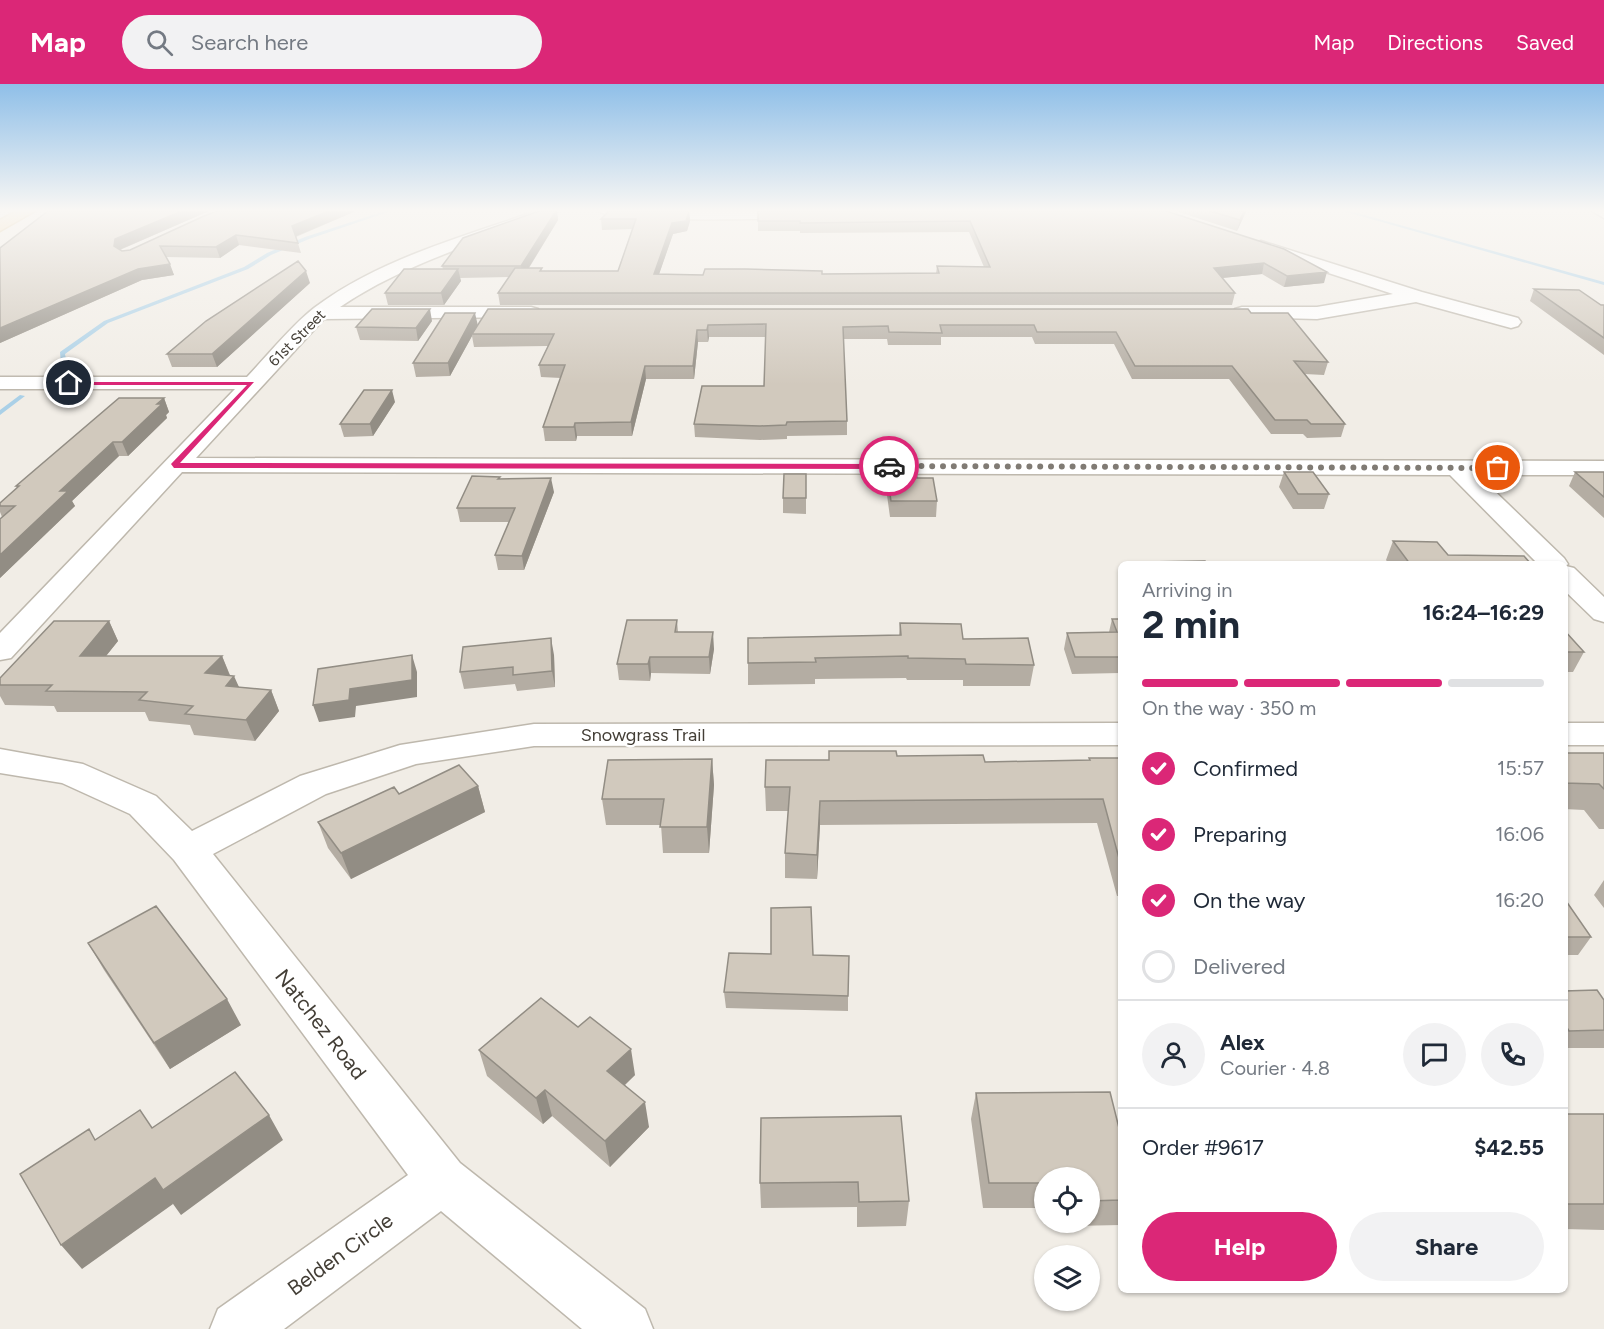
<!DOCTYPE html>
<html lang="en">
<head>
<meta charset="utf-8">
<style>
	:root { --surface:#fff; --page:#f2f2f3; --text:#1f2937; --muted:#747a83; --line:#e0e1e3; --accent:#db2777 }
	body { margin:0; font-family:Figtree,sans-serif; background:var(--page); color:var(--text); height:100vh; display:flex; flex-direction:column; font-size:22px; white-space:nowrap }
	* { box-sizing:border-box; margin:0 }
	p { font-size:20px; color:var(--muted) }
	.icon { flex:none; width:33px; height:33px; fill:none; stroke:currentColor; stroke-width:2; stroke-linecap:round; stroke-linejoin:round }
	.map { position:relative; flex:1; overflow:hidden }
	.panel { position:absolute; left:1118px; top:477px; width:450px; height:732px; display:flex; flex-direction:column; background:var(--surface); border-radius:9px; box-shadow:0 2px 4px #0004 }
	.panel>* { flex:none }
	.buttons { position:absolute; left:1034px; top:1083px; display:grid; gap:12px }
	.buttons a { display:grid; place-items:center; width:66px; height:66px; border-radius:50%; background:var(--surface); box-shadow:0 2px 4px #0004; font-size:30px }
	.pin { position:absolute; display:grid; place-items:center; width:51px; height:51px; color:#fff; margin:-26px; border:3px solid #fff; border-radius:50%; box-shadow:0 2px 6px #0007 }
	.courier { position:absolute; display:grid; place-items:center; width:60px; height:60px; margin:-30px; border:4px solid #db2777; border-radius:50%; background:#fff; color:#222; box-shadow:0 2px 8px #0007 }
	.overview em { font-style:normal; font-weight:700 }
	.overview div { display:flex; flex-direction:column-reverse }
	.overview { display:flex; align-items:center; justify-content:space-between; height:102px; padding:0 24px }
	h1 { font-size:39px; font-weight:700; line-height:45px }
	.bar { display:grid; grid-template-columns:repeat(4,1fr); gap:9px 6px; align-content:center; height:72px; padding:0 24px }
	.bar i { height:8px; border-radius:4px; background:var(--line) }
	.bar .on { background:var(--accent) }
	.bar p { grid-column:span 4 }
	.line { display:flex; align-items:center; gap:15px; padding:0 24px; border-top:2px solid var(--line) }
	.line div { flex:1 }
	.round { display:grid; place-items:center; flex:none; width:63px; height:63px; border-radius:32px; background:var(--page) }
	ol { padding:0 24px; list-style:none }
	li { display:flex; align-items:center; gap:18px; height:66px }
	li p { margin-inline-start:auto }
	li .icon { padding:6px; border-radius:50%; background:var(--accent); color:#fff; stroke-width:4 }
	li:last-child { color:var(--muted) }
	li i { width:33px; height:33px; border:3px solid var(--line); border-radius:50% }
	.cta { display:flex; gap:12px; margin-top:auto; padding:12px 24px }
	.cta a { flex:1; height:69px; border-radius:36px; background:var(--accent); color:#fff; font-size:24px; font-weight:700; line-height:69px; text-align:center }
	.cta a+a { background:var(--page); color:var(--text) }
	header { display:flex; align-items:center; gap:36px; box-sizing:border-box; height:84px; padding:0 30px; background:var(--accent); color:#fff }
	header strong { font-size:28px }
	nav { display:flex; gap:33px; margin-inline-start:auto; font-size:21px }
	.search { width:420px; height:54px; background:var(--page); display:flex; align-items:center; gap:15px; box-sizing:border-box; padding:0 21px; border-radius:33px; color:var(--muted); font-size:22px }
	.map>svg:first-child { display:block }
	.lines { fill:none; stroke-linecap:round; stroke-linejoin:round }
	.stream { fill:#aad0e7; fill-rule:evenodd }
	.minor-casing { stroke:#beb8ad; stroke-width:3 }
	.major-casing { stroke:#d4b371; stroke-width:3 }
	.minor { fill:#fff; fill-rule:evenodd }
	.major { fill:#f1d79f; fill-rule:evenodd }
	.wall { fill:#b4ada3 }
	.shaded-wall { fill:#928d84 }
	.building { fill:#d1c9bd; stroke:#928d84; stroke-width:1.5 }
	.route { fill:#db2777 }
	.done { stroke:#807b74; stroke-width:6; stroke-dasharray:0 10.8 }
	.labels { text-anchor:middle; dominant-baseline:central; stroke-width:5; stroke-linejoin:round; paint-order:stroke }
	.far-street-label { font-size:15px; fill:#433e36; stroke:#fff }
	.street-label { font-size:18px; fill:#433e36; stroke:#fff }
	.near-street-label { font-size:21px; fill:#433e36; stroke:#fff }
</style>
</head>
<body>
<header>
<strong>Map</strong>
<div class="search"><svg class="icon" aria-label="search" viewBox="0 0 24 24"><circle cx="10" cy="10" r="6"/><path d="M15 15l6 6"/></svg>Search here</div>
<nav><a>Map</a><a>Directions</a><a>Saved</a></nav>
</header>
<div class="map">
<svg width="1604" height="1245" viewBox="0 0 1604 1245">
	<rect width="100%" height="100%" fill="#f1ede6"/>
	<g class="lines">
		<path class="stream" d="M385 127H391L309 155 271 171 248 185 108 239 65 270 67 280 64 282 61 280 60 268 104 237 244 183 267 169 305 153Z
			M1343 127H1350L1604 198V201Z
			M20 311 25 312 0 331V326Z"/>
		<defs>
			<path id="minor" d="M536 127H558L555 130C482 157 405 179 340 223H531L538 225 540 229 538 233 324 235 196 374 1604 377V391H1478L1564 474 1568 480 1566 482 1574 484 1604 513V538L1594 535 1564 506V480H1538L1450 391 182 388 11 574 0 576V549L235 305H0V293H247C267 272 292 241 314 224 379 175 460 154 536 127Z
				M599 127H808L810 129 802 134C775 134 611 140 599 127Z
				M1592 127H1604V134Z
				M1261 157 1422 208 1518 234 1521 238 1518 242 1511 244 1416 218 1317 235 1235 233 1233 229 1235 225 1242 223H1317L1393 210 1255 165 1253 162 1255 159Z
				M1120 639V661L534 662 416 680 326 710 213 770 460 1079 645 1225 653 1245H582L441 1127 284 1245H210L218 1225 408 1091 174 776 130 730 62 699 0 689V665L83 680 156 712 192 747 300 692 400 661 534 640Z
				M1564 639H1604V661H1564Z"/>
			<path id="major" d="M16 127H35L0 147V136Z"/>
		</defs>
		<use href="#minor" class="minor-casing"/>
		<use href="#major" class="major-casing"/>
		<use href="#minor" class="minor"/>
		<use href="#major" class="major"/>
	</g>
	<path class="wall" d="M48 127H209L120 166 122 167 130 166 217 127H356L296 153 301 169 239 161 220 174 166 173 174 191 142 196 0 259V164Z
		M539 127H557L558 136 529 184 542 187H618L632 145 602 146 601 135 689 127 690 137 687 147 673 150 659 190 703 191 936 189 937 182 984 183 969 148 800 149V147H758V127H1166L1324 199 1284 203 1262 190 1222 194 1235 209 1232 221H500L498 209 509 193 460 194 461 197 444 221H388L385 209 443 185 442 182Z
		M1176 127H1246L1237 147Z
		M310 199 217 283H172L167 270Z
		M1534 205 1604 221V271L1530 217Z
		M1251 229 1328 278 1324 291 1305 290 1345 340 1341 353 1307 354 1303 350H1271L1229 295H1132L1114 260H1035L1032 253H941V261H888L887 255H843L847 337V351L787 352V355L760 356 695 353 694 340 764 302 766 253H709L708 258H698L694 295H646L632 352H577L576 357H545L543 343 561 294 541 293 539 281 548 262 474 263 472 252 450 292 416 293 413 279 477 241Z
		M432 237 418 257 360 256 356 243Z
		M164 314 169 328 166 331 167 334 128 372H119L72 417 75 422 0 494V435L2 433 0 428V419L17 404 16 402Z
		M395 318 373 352 344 353 340 340Z
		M1284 388 1329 410 1324 425H1293L1279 403Z
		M1575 388H1604V434L1569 402Z
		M887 389 917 394 937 417 936 433H890L886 404Z
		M806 390V430L783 429V414Z
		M500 395 554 408 524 486H498L495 471 509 438H460L457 424Z
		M1393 457 1448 471 1531 480H1389L1386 476Z
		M1112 535H1120V589L1072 590 1064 565 1067 549 1109 548Z
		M677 536 678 548 714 565 710 590 651 589 650 597 619 596 617 580Z
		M109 537 118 557 106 572H222L230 591 239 603 271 606 279 627 255 657 194 651 190 641 149 637 145 628H57L54 622 5 621 0 612V594Z
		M900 539 963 555 1034 581 1030 602H963V596H907L906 594 815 595V600L748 601V579L899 551Z
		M1564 546 1584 568 1573 588H1564Z
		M554 571 555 603 517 607 515 600 464 605 460 588Z
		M1564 669H1604V745H1599L1584 726 1564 725Z
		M897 672 985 678 1089 677V674H1120V812H1117L1097 739 820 741 817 795 785 794V769L788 727H766L765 703 828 676Z
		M712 675 714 701 709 769H663L661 741H606L602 715Z
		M478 702 485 728 351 795 328 764 318 738 399 710Z
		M1604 796V824L1594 811Z
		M1564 814 1591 853 1578 871H1564Z
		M88 859 241 941 170 985 104 886Z
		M813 871 848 912V927L726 924 724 908Z
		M1564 907 1604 916V964H1564Z
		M479 966 635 991 625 1001 649 1043 610 1083 552 1032 543 1040 487 992Z
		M976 1009 1120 1048V1141L1073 1142 1072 1138H1089V1094H1044V1124H983L971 1035Z
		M1564 1030H1604V1146L1564 1145Z
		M761 1034 909 1117 906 1142 857 1143V1123L761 1124 760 1099Z"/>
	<path class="shaded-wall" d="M182 127H209L119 166 114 162 115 155Z
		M329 127H356L294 153 292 142Z
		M556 127H557L558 136 523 193 521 182Z
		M689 127 690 137 687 147 673 150 655 202 654 190 672 139Z
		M1244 127H1246L1245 130 1237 147 1240 136Z
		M236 151 239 161 220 174 216 163Z
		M1264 179 1262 190 1212 195 1214 184Z
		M170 180 174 191 142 196 0 259V244L138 185Z
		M458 185 461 197 444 221 441 209Z
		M306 187 310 199 217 283 212 270Z
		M1327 188 1324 199 1284 203 1287 192Z
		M430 225 432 237 418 257 416 244Z
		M475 229 478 242 472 250V252L450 292 448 279Z
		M708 241 709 253 708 258 707 246Z
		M697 246 698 258 694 295 693 282Z
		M645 282 646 295 632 352 631 338Z
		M392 306 395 318 373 352 370 340Z
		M164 314 169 328 166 331 167 334 128 372 122 358Z
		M575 339 577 352 576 357 574 343Z
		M113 358 119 372 72 417 75 422 0 494V471L60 407Z
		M551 394 554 408 524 486 522 472Z
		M109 537 118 557 90 592 80 572Z
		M713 548 714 565 710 590 709 573Z
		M551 554 554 571 555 603 552 587Z
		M412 571 417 588V613L356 622 355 633 319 638 313 621 350 605Z
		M222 572 230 592 205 589Z
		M650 573 651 589 650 597 648 580Z
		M234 592 243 612 226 602Z
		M271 606 279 627 255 657 246 636Z
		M712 675 714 701 709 769 707 743Z
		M478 702 485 728 351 795 341 769Z
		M820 717V741L817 795V771Z
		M227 915 241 941 170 985 154 959Z
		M631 965 635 991 612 1013 607 987Z
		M545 1006 552 1032 543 1040 536 1014Z
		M645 1018 649 1043 610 1083 605 1057Z
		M269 1031 283 1056 181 1131 163 1106Z
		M155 1094 173 1120 82 1185 61 1161Z"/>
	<path class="building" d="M48 127H182L115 155 114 162 122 167 130 166 204 132 217 127H329L292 142 298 159 236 151 216 163 160 162 170 180 138 185 0 244V164Z
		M539 127H556L521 182H442L463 154Z
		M609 127H689L686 137 672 139 654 190 703 191 705 185H746L822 187V190L939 189 937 182 990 183 970 137 800 139V137H758V127H1166L1284 165 1327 188 1287 192 1264 179 1214 184 1235 209H498L515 184H542L540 187H618L636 135H601Z
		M1210 127H1244L1240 136Z
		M298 177 306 187 212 270H167L206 237Z
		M404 185H458L441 209H385Z
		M1534 205 1579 206 1601 221H1604V254Z
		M372 225H430L416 244 356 243Z
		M488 225H1248L1251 229H1288L1328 278 1294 277 1345 340H1311L1307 336H1275L1232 282H1135L1116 248H1037L1034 241H940L942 249 889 248 888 242 843 243 847 337 787 338 786 341 760 342 694 340 702 302H764L766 240 708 241 707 246H697L693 282H645L631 338 575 339 574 343H543L565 281H539L554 250H472Z
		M445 229H475L448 279H413Z
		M364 306H392L370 340H340Z
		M119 314H164L157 320H162L122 358H113L60 407H68L0 471V435L15 422H0V419L19 402H16Z
		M1284 388H1313L1329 410H1298Z
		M1575 388H1604V413Z
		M887 389H916L917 394H933L937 417H891Z
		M784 390H806V414H783Z
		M472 392 500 393 498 395 551 394 522 472 495 471 515 424H457Z
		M1393 457 1437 458 1448 471 1524 472 1531 480H1410Z
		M1205 477 1207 480H1145L1144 478Z
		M1112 535H1120V573H1075L1067 549 1117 548Z
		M627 536H677L675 548H713L709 573H650L648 580H617Z
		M54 537H109L80 572H222L205 589 234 592 226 602 271 606 246 636 185 630 193 622 139 616 147 608 46 607 52 601H0V594Z
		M900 539 961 540 963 555 1028 554 1034 581 966 580 965 575 908 574V572L815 574 816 578 748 579V554L901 551Z
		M1564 546 1584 568H1564Z
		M551 554 552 587 513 591V583L460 588 463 563Z
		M412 571V596L350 605 349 616 313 621 318 585Z
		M829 667H896L897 672 983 671 985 678 1090 676 1089 674H1120V778L1103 715 820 717 817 771 785 769 790 703H765L766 676H829Z
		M1564 669H1604V705L1599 700 1564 699Z
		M712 675 707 743H660L664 715H602L608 676Z
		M459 681 478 702 341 769 318 738 394 703 399 710Z
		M1564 814 1591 853H1564Z
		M156 822 227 915 154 959 88 859Z
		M811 823 813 871 849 872 848 912 724 908 729 869 771 870V824Z
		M1597 906 1604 916V946L1569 947 1564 939V907Z
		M541 914 578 943 590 933 631 965 607 987 645 1018 605 1057 545 1006 536 1014 479 966Z
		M235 988 269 1031 163 1106 155 1094 61 1161 20 1090 89 1045 95 1056 140 1026 152 1044Z
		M1110 1008 1120 1048V1116L1089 1117V1094H1044V1099H989L976 1009Z
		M1564 1030H1604V1120H1564Z
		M901 1032 909 1117 859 1118 858 1098 760 1099 761 1034Z"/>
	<linearGradient id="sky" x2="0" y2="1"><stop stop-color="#8fbfe8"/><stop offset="0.42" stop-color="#f9f7f4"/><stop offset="1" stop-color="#f9f7f4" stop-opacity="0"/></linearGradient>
	<rect width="1604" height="301" fill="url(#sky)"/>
	<path class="route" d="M66 298H254L180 379 889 380 892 382 889 385 174 384 171 380 247 301H69Z"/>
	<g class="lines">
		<path class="done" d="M889 382 1498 384"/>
	</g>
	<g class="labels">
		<g class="far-street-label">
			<text transform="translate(297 254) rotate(-45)">61st Street</text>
		</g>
		<g class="street-label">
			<text x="643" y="651">Snowgrass Trail</text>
		</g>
		<g class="near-street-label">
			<text transform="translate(321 940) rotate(52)">Natchez Road</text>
			<text transform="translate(340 1170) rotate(-36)">Belden Circle</text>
		</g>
	</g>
</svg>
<div class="buttons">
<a><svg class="icon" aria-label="locate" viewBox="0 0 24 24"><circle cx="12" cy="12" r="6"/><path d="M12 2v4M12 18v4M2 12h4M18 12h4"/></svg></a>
<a><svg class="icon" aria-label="layers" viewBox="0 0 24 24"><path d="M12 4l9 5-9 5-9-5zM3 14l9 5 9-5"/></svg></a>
</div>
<div class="pin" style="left:1498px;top:384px;background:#ea580c"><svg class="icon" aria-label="bag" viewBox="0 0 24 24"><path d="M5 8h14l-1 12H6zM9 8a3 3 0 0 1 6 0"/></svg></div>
<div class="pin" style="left:69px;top:299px;background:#1f2937"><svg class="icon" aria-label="home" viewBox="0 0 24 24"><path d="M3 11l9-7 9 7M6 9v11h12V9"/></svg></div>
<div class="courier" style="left:889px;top:382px"><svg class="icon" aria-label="car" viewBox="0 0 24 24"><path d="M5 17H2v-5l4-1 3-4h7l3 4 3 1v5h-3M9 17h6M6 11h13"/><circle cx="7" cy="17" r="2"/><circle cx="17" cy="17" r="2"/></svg></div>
<section class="panel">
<div class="overview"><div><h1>2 min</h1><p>Arriving in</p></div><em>16:24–16:29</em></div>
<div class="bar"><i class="on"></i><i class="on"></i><i class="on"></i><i></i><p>On the way · 350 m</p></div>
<ol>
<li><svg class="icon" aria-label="check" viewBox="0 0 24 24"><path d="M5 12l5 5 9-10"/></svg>Confirmed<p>15:57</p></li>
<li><svg class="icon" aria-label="check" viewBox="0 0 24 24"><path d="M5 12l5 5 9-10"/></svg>Preparing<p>16:06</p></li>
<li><svg class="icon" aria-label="check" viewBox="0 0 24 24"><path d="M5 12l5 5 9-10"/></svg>On the way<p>16:20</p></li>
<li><i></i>Delivered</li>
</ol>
<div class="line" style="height:108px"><a class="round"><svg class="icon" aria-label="person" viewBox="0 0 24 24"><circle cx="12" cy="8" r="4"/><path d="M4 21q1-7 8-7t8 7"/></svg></a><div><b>Alex</b><p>Courier · 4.8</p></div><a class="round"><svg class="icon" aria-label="chat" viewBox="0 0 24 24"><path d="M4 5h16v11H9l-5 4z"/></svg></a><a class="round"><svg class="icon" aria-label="phone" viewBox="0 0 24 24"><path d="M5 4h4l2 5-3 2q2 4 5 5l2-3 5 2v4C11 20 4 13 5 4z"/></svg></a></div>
<div class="line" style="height:78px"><div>Order #9617</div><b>$42.55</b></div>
<div class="cta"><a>Help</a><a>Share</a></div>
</section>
</div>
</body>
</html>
